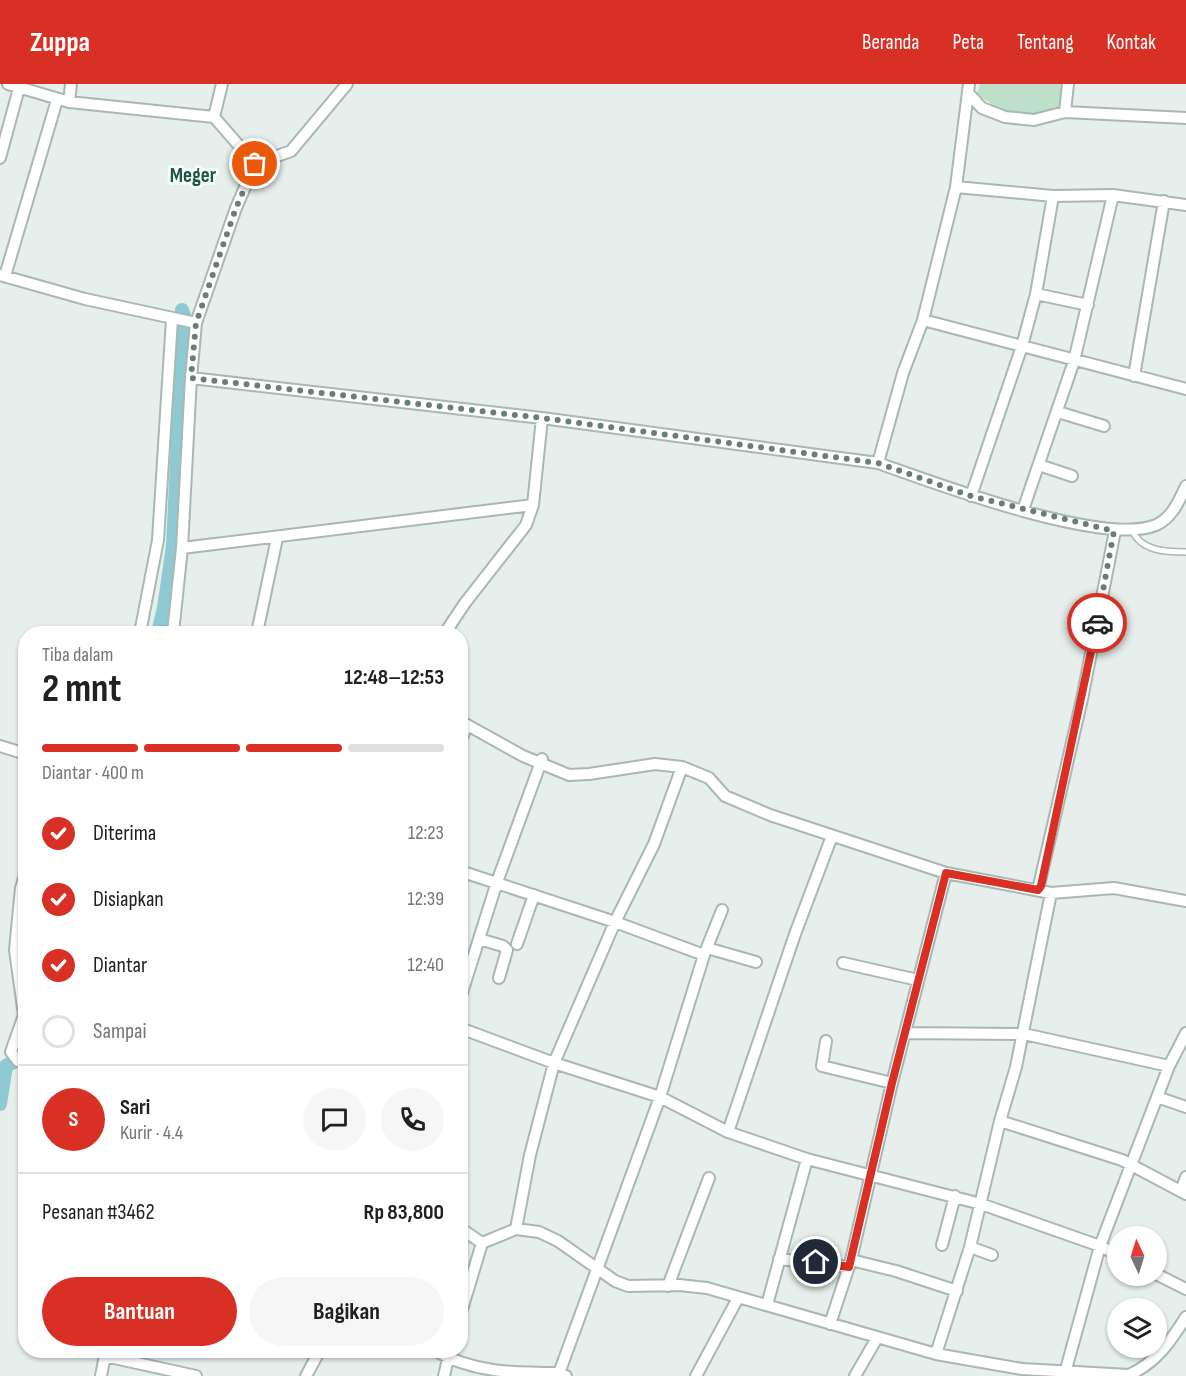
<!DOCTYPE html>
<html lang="id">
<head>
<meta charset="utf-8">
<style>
	:root { --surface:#fff; --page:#f6f6f6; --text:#202124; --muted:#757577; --line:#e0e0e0; --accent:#d93025 }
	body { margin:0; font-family:"Sofia Sans Condensed",sans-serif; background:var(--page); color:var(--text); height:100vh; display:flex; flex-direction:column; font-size:22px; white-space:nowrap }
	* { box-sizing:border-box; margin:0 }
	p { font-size:20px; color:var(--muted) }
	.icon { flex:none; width:33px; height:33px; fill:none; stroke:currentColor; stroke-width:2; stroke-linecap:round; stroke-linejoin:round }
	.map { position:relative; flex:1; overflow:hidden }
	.sheet { position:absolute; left:18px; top:542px; width:450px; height:732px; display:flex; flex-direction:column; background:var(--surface); border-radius:24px; box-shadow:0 2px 4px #0004 }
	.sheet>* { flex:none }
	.needle { width:39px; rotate:356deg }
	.controls { position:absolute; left:1107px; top:1142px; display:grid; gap:12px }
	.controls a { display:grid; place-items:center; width:60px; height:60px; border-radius:50%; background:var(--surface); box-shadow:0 2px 4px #0004; font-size:30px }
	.pin { position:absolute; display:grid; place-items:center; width:51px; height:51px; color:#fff; margin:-26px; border:3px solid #fff; border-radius:50%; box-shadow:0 2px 6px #0007 }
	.courier { position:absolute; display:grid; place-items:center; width:60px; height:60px; margin:-30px; border:4px solid #d93025; border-radius:50%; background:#fff; color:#222; box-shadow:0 2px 8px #0007 }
	.headline em { font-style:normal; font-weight:700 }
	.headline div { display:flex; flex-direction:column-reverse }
	.headline { display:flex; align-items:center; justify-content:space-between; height:102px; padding:0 24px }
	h1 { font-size:39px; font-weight:700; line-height:45px }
	.bar { display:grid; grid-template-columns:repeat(4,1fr); gap:9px 6px; align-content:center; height:72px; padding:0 24px }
	.bar i { height:8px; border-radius:4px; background:var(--line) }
	.bar .on { background:var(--accent) }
	.bar p { grid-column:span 4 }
	.line { display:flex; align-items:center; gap:15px; padding:0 24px; border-top:2px solid var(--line) }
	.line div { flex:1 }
	.round { display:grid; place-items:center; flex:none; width:63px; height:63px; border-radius:32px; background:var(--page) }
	ol { padding:0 24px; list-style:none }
	li { display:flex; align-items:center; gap:18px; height:66px }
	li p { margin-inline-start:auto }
	li .icon { padding:6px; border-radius:50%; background:var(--accent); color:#fff; stroke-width:4 }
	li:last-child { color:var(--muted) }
	li i { width:33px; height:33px; border:3px solid var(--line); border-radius:50% }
	.primary-button { display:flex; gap:12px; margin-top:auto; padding:12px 24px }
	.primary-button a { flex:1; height:69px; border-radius:36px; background:var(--accent); color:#fff; font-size:24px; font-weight:700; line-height:69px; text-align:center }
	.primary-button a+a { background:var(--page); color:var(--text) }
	header { display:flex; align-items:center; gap:36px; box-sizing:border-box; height:84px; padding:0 30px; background:var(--accent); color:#fff }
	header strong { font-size:28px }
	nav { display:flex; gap:33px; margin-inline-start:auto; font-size:21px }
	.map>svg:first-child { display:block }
	.green { fill:#bfe0c8 }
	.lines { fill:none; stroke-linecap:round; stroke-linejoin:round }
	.canal { stroke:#8ec9d4; stroke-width:14 }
	.service-casing { stroke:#a8b8b2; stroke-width:8 }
	.minor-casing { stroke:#a8b8b2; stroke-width:14 }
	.service { stroke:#fff; stroke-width:5 }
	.minor { stroke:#fff; stroke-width:10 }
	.done { stroke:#687f78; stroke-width:6; stroke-dasharray:0 10.8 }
	.route { stroke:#d93025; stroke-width:8 }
	.labels { text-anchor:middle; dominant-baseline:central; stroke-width:6; stroke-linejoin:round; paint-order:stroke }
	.quarter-label { font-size:21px; font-weight:bold; fill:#1f5548; stroke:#f7fbf9 }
</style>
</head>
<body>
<header>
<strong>Zuppa</strong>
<nav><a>Beranda</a><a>Peta</a><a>Tentang</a><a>Kontak</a></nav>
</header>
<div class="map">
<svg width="1186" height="1292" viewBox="0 0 1186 1292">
	<rect width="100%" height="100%" fill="#e6efeb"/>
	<path class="green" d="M980 0H1072L1069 32 1014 35 977 10Z"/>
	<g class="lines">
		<path class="canal" d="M158 549 164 524 173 462 184 231 182 226
			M26 841V872
			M0 1020 6 982 26 971"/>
		<defs>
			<path id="service" d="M1132 446C1141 467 1165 468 1186 468"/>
			<path id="minor" d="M8 0 69 18 214 33 255 80
				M347 0 291 67 255 80 236 124 196 239 191 294 542 334 878 379
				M969 0 956 103 923 236 903 289 878 379C935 399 1103 463 1156 441 1172 434 1179 417 1186 402
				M969 10 982 24 1005 33 1034 36 1065 28 1186 34
				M69 18 71 0
				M1065 28 1068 0
				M214 33 222 0
				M0 74 19 4
				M956 103 1053 112
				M0 191 85 215 196 239
				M5 192 57 16
				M1036 210 1088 221
				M923 236 1186 305
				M1134 292 1164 117
				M1058 328 1104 342
				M1039 381 1072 392
				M971 412 1022 262 1036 210 1053 112 1113 111 1186 121
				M1023 426 1074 277 1113 111
				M182 464 533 421
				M140 549 158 456 172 235
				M173 549 182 464 191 294
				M257 549 277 454
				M445 549 465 519 526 441 533 421 542 334
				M460 637 523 672 569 691 589 690 655 680 682 683 709 694 725 712 770 731 946 789 1051 809 1114 804 1186 817
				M460 658 467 641
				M0 662 26 670
				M460 787 615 838 704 871
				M26 788 21 804 15 866 24 931 11 968 18 977 26 980
				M946 789 892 999 851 1176 896 1187 957 1207
				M1038 806 1082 615 1115 447
				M479 855 503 862 507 866 499 894
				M517 860 534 811
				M707 864 756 878
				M843 879 918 896
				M460 915 497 798 542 675
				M460 944 554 979 660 1013 728 1048 807 1075 981 1120 1100 1162 1118 1171
				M905 949 1024 950 1169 982
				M826 957 822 982 892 999
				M1157 1013 1186 1023
				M1000 1037 1122 1076 1186 1110
				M728 1048 795 850 832 752
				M1181 1107 1186 1093
				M460 1144 482 1159 516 1145 539 1148 558 1157 615 1197 628 1202 679 1201 707 1204 936 1270 1022 1285 1129 1291C1157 1278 1170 1258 1186 1233
				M516 1145 530 1071 554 979 615 838 654 760 682 683
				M942 1161 955 1112
				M970 1163 992 1171
				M779 1175 849 1183
				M1156 1190 1186 1205
				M668 1202 709 1094
				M767 1221 807 1075
				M460 1232 482 1159
				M830 1240 851 1176
				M434 1266C473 1289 514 1289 559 1289L566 1292
				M936 1270 970 1163 1000 1037 1016 983 1051 809
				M105 1272 196 1292
				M1065 1289 1100 1162 1169 982 1186 949
				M101 1292 106 1266
				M306 1292 320 1266
				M444 1292 450 1266
				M558 1292 660 1013 704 871 722 826
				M696 1292 738 1214
				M855 1292 877 1254"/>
		</defs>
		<use href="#service" class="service-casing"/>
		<use href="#minor" class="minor-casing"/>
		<use href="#service" class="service"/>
		<use href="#minor" class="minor"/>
	</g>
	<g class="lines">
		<path class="done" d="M255 80 236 124 196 239 191 294 542 334 878 379 971 412 1114 447 1097 539"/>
		<path class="route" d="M816 1178 849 1183 892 999 946 789 1038 806 1041 802 1097 539"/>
	</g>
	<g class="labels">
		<g class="quarter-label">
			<text x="193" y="91">Meger</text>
		</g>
	</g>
</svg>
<div class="controls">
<a><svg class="needle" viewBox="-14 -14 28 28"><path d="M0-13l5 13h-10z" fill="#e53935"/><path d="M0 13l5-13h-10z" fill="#757577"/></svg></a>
<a><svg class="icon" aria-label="layers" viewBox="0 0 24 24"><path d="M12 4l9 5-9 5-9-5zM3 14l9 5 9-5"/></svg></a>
</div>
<div class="pin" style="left:255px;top:80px;background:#ea580c"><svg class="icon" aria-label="bag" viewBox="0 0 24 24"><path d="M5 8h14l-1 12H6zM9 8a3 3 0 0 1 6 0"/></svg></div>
<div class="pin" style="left:816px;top:1178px;background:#1f2937"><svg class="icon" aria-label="home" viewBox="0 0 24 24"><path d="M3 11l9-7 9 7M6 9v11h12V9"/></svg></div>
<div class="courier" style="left:1097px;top:539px"><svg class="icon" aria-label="car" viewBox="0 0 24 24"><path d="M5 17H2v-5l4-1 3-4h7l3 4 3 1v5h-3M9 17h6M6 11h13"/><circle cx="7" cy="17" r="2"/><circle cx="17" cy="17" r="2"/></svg></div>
<section class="sheet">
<div class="headline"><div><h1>2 mnt</h1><p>Tiba dalam</p></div><em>12:48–12:53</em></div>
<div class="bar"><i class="on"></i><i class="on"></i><i class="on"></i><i></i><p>Diantar · 400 m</p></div>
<ol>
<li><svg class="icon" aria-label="check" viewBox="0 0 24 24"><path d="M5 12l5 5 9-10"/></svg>Diterima<p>12:23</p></li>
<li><svg class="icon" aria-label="check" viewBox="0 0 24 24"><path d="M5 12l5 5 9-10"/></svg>Disiapkan<p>12:39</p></li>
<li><svg class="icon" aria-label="check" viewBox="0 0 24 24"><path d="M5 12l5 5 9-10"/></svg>Diantar<p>12:40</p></li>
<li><i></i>Sampai</li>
</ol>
<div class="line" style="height:108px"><b class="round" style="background:var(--accent);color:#fff">S</b><div><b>Sari</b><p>Kurir · 4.4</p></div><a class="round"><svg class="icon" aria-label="chat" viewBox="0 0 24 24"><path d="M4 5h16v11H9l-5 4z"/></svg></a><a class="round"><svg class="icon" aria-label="phone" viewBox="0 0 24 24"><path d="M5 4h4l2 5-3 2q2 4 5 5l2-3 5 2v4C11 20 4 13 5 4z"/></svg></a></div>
<div class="line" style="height:78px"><div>Pesanan #3462</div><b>Rp 83,800</b></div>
<div class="primary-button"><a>Bantuan</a><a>Bagikan</a></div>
</section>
</div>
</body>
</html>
